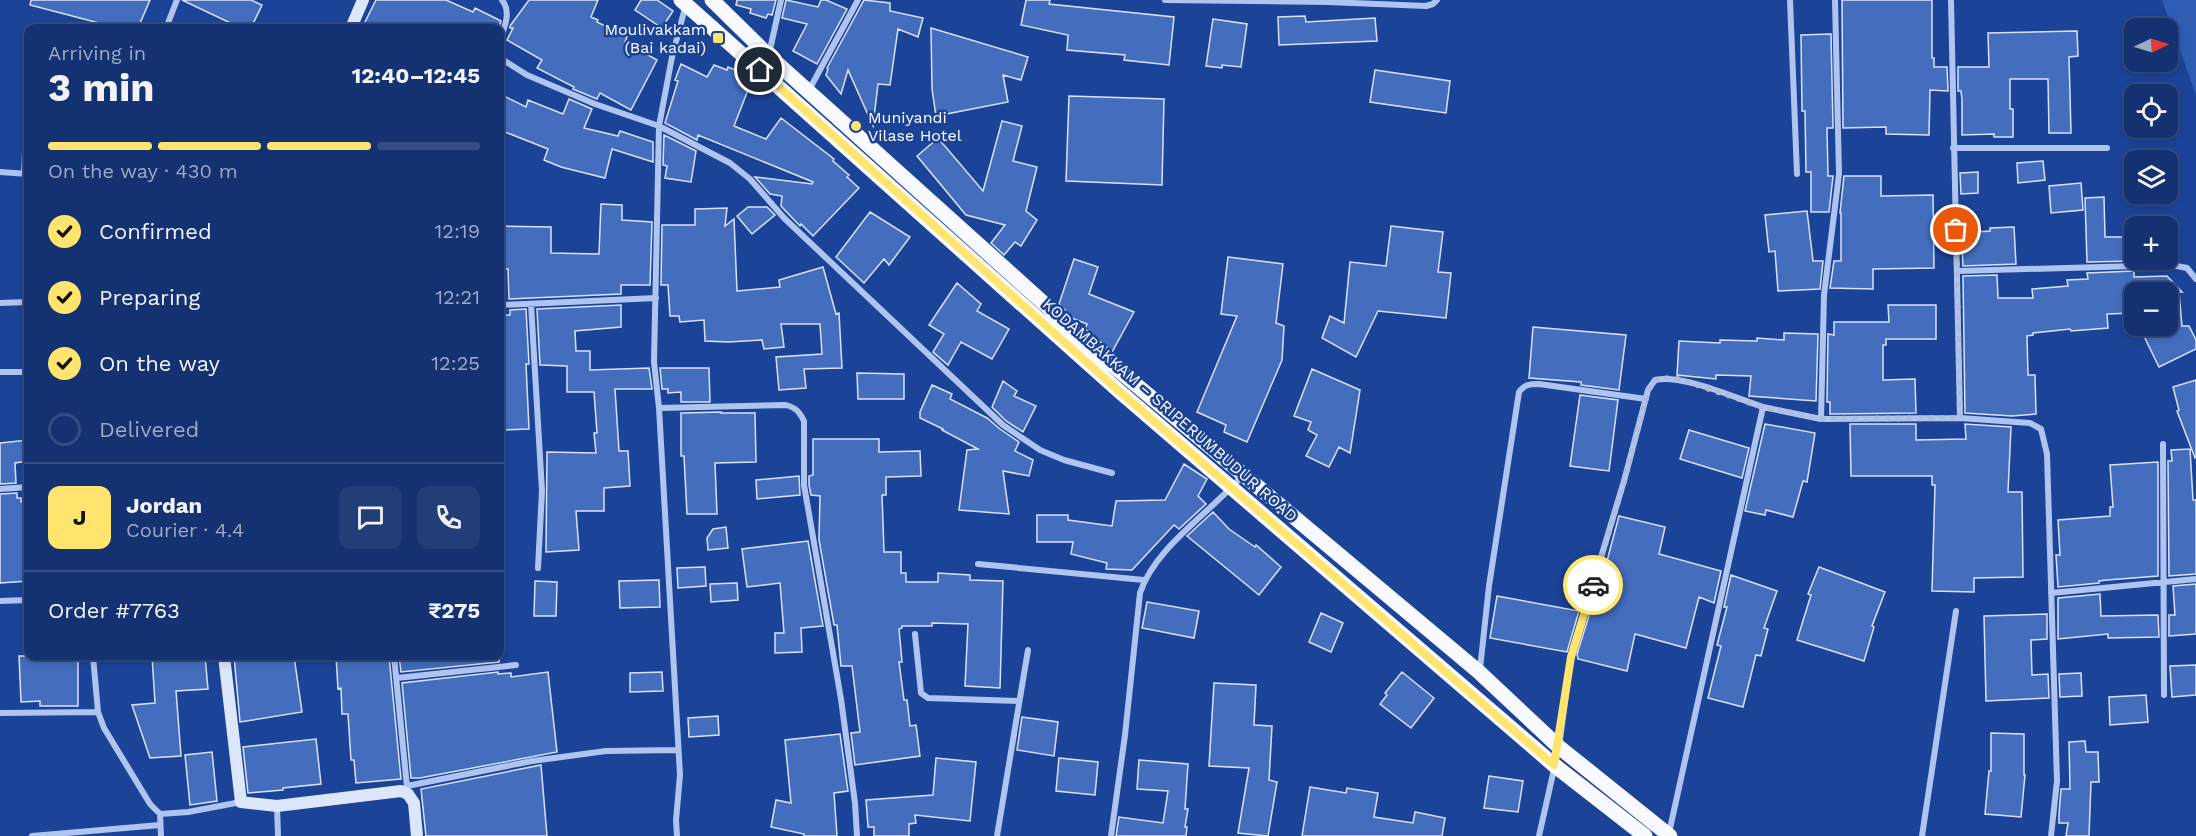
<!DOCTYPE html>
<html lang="en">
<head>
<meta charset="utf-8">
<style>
	:root { --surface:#143271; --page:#213e79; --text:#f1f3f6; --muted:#9daac3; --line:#334d84; --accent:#ffe56e }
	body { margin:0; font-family:"Work Sans",sans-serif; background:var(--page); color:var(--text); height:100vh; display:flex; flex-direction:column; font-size:22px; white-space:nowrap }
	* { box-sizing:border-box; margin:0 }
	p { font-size:20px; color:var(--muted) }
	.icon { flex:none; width:33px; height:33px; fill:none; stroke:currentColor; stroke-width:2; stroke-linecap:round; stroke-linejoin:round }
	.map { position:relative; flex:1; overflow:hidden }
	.sheet { position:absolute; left:24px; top:24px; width:480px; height:636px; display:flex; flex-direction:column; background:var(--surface); border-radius:12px; box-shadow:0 3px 9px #0003,0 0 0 2px var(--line) }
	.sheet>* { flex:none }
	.needle { width:39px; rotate:86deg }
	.fabs { position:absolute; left:2124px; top:18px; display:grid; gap:12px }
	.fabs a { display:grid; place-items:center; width:54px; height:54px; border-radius:12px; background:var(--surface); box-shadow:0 3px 9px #0003,0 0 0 2px var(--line); font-size:30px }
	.pin { position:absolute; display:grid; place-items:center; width:51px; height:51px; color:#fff; margin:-26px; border:3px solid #fff; border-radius:50%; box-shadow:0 2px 6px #0007 }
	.courier { position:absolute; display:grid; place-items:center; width:60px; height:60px; margin:-30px; border:4px solid #ffe56e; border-radius:50%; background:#fff; color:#222; box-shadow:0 2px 8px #0007 }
	.headline em { font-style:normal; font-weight:700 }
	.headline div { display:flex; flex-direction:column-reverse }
	.headline { display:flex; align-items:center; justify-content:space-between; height:102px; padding:0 24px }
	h1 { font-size:39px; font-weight:700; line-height:45px }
	.bar { display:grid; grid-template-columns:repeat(4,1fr); gap:9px 6px; align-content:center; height:72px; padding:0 24px }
	.bar i { height:8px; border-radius:4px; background:var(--line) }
	.bar .active { background:var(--accent) }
	.bar p { grid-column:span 4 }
	.line { display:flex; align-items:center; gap:15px; padding:0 24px; border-top:2px solid var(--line) }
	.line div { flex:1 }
	.round { display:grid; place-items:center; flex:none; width:63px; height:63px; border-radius:12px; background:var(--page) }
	ol { padding:0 24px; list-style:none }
	li { display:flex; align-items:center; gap:18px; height:66px }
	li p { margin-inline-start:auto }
	li .icon { padding:6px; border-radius:50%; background:var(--accent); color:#111; stroke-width:4 }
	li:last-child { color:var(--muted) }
	li i { width:33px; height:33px; border:3px solid var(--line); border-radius:50% }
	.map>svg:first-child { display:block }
	.green { fill:#2f5db4 }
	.building { fill:#446dbe; stroke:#d6e3fb; stroke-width:1.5 }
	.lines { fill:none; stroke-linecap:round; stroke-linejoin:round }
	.street { stroke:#afc5f0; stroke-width:6 }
	.secondary { stroke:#dde7fb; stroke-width:12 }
	.primary { stroke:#f8faff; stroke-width:15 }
	.done { stroke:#afbddb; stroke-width:6; stroke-dasharray:0 10.8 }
	.route { stroke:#ffe56e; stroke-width:8 }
	.poi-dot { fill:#ffe56e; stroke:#1b4397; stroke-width:2 }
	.labels { text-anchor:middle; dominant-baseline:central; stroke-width:5; stroke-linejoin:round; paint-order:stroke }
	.poi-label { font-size:16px; fill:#fff; stroke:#1b4397; text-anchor:end }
	.street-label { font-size:16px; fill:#fff; stroke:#1b4397 }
</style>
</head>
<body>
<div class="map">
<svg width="2196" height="836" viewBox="0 0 2196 836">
	<rect width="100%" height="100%" fill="#1b4397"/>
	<path class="green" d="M2162 0H2196V95Z"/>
	<path class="building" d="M31 0H150L138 28H97L99 23 30 5Z
		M182 0H251L262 5 251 28H241Z
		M376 0H446L473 12 475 8 501 21 499 28H362Z
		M529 0H598L591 17 598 20 597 22 627 37 625 42 657 60 631 110 600 93 597 99 573 89 574 87 537 68 542 60 507 40 513 28H510V26Z
		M641 0H657L673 11 662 28 635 10Z
		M737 0H776L772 15 768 14 766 18 750 13 751 9 736 5Z
		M786 0 818 7 821 0H826L847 9 817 64 793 51 807 24 782 18Z
		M864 0 890 3V11L923 18 918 37 898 29 890 85 878 84 873 126 848 70 841 94 826 75 828 69 827 68Z
		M1026 0H1050L1049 4 1174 17 1169 65 1124 60 1125 55 1067 50 1068 35 1021 25Z
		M1842 0H1932V58H1934V67H1947L1948 91 1930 90 1929 135 1886 134V127L1843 128Z
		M1305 16 1306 22 1375 18 1377 41 1279 45 1278 17Z
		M1213 19 1247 24 1241 67 1222 65V68L1206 66Z
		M931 28 1028 57 1021 80 1003 75 1008 102 936 116 932 89Z
		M2077 31 2078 56 2069 57 2071 133H2049L2048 79H2010V109H2013V137H1994V134L1962 135V100L1961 91H1958V67H1989L1988 33Z
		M1831 34 1833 128H1827L1828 176H1833L1829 212H1811V172H1806L1805 111H1802L1801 35Z
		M681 64 707 77 714 65 727 70 728 67 753 77 734 126 766 139 781 118 834 159 833 161 849 175 847 177 859 188 813 236 801 224 800 226 781 206 782 196 770 194 755 177 812 184 813 182 698 135 697 140 665 123 678 81 675 80Z
		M1375 70 1450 81 1446 113 1370 102Z
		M500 94 526 107 528 100 563 114 569 99 592 109 584 128 618 136 620 131 653 142V162L612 149 605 178 561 167 544 160 548 149 500 130Z
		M1069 96 1164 99 1162 185 1066 181Z
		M1002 121 1022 126 1013 161 1037 167 1026 211 1037 220 1021 246 1015 242 1004 255 991 243 1005 225 966 215 917 156 938 138 983 191Z
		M664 135 696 151 691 182 665 178 667 166 663 165Z
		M2043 161 2045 180 2018 183 2017 163Z
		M1978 172V193L1961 194 1960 173Z
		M1844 176H1881V196L1933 195 1934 268 1873 269V289L1830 288 1834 261H1841V213H1840Z
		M2081 183 2083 210 2051 213 2049 186Z
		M2104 197 2105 237H2134V261L2087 262 2085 198Z
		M601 204 622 205V220L652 222 650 285H621V294L509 299 508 269H500V226L551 227V253L599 254Z
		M748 207H767L775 215 752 234 737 216Z
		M727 208 725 226 734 219 737 291 780 287 779 280 823 267 836 314 839 313 842 368 804 369 806 388 779 390 776 357 822 354 820 324H781L784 347 764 349 762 340 728 342 705 341 704 320 680 322 679 316H670L668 285H661L662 225H695V209Z
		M1807 211 1813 261H1823L1820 289 1778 291 1775 251 1769 252 1765 215Z
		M870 212 910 237 889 265 884 259 864 283 836 257Z
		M1391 226 1443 232 1438 272 1451 273 1446 318 1378 311 1356 357 1322 338 1330 316 1344 323 1350 262 1386 266Z
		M2014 227 2016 264 1963 266 1961 233 1990 231V228Z
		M1228 257 1283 264 1276 323 1284 326 1282 360 1247 442 1224 432 1226 425 1197 412 1237 316 1221 314Z
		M1074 259 1098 267 1089 294 1134 312 1112 352 1085 329 1087 324 1074 319 1059 304Z
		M2134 271V277L2167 276 2182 292H2179L2182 326H2189L2196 340V349L2159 367 2139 326H2168V292H2134V313L2107 314 2108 328 2071 331 2070 329 2033 333V335L2027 336 2028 375H2035L2036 414 2012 416 1965 413 1963 276 1997 275 1998 298H2033L2032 289 2068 286 2067 280 2088 279 2087 273Z
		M957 283 981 304 977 311 1009 329 992 359 961 342 948 365 933 352 944 334 929 325Z
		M621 305V327L575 331 576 351H590V370L649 368 652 389H615L619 451H628L630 486 604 488V511H576L579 550 546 552 547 452 596 453 594 433H597L594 392H567V366L540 365 537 309Z
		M1888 305H1936V339H1886V345H1883V380L1915 379 1916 413 1830 414V402H1827L1828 334 1834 335V322H1889Z
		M526 309 529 364H526L529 429 500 430V370H501L503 315H510V310Z
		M1533 327 1626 335 1619 390 1581 385V382L1529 378Z
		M1784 333 1818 334 1816 401 1749 396 1751 376 1716 375V379L1677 375 1679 341 1720 343V340L1757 341V338L1784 340Z
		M660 368H709L710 402H681V392L668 393V389H662Z
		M1312 369 1360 390 1350 453 1339 447 1329 467 1306 456 1317 435 1308 430 1311 422 1294 416Z
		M857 373 904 374V399H858Z
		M2196 380V457L2195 458 2177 411 2179 410 2173 387Z
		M1003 381 1017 391 1014 396 1036 406 1023 432 1006 421 992 407Z
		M932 385 952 394 950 399 987 418 1000 429 1019 442 1015 451 1033 460 1029 476 1003 471 1009 514 959 510 967 450 978 449 942 430 943 429 920 418V412Z
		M1580 395 1618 400 1609 471 1570 466Z
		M721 412V413H755L756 462 715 463 717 514H687L684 456H681V413Z
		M1765 424 1815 433 1807 482 1803 481 1793 517 1766 510 1765 515 1745 511Z
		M1850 424H1916V440L1966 439 1965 424 2011 427 2008 492H2022L2023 577 1974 578V592L1932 591 1935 485H1932V476H1851Z
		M1689 430 1749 448 1742 478 1680 459Z
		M813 439H879V452L920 451 921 476 886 477V495H882L884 552H901V573H906V582H938V573L970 575V580L1003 581 1000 688 965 686 968 624 932 623V626H902V628L899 629 902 662H899L904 700H907L910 726 916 725 920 756 855 765 851 733 860 732 852 666H841L837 625H834L819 540 820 496 811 495 809 485V476L813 475Z
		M28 440V461L15 463 16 483 0 484V443Z
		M2190 449 2193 500H2196V574L2169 576 2168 461H2172L2171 450Z
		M2158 462V576L2107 580 2099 581V583L2058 587 2056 555H2060L2058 520 2110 516V507H2113L2110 465Z
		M1184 464 1207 479 1198 496 1206 504 1179 529 1174 525 1132 570 1106 569 1107 563 1071 554 1073 542H1037V515H1068V520L1112 526 1116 501 1165 500Z
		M799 476 800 495 757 499 756 480Z
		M17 493V498H21V502H28V581L0 583V494Z
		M1213 512 1229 529 1255 547 1256 545 1281 567 1259 595 1187 536Z
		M1619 516 1665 527 1659 554 1721 571 1714 603 1699 597 1686 648 1635 634 1627 671 1578 659 1577 654 1597 590 1599 591Z
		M726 527 728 548 708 550 707 538 713 529Z
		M808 541 823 626 801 628 802 652 775 653V633H784L780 583 747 587 742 549Z
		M705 567 706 586 678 588 677 568Z
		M1819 567 1885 592 1872 626 1874 627 1864 661 1797 640 1811 595 1808 594Z
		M1731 575 1777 591 1764 628 1768 629 1761 656 1756 655 1743 707 1708 698 1721 646 1717 645 1727 607H1724Z
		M659 580 660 607 620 608 619 581Z
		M535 581 557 582 556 616H534Z
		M737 583 738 600 711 602 710 584Z
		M2196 584V634L2169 636V615H2175L2173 586Z
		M2100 594 2101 616 2158 615 2159 637 2108 638V634L2058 639V598Z
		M1497 596 1579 611 1567 652 1490 638Z
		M1147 602 1199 611 1194 638 1142 628Z
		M1321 613 1343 623 1331 652 1309 642Z
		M2047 614V639L2031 640 2032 675 2048 674 2049 698 1986 701 1984 616Z
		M19 656H78V706H40V701L21 702Z
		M152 656H205L208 689 176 691 181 756 150 758 132 705 155 703Z
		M234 656H294L302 712 240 722Z
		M336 656H389L401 779 356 783 354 760H351L348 714H342L341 688 338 689Z
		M399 656H500L499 662 401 672Z
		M2196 665V695L2172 697 2170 666Z
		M498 672V674L511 673V677L548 672 557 752 420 778H411L402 683Z
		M662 672 663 691 630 692V673Z
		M1402 672 1434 698 1411 728 1380 704 1387 695 1385 693Z
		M2081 673 2082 696 2060 697 2059 674Z
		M1214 683 1256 685 1254 725 1272 726 1269 780 1277 782 1268 836 1238 833 1249 768 1209 766Z
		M2146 695 2148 722 2110 725 2109 697Z
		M718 716 719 735 689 737 688 718Z
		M1022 717 1058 722 1054 756 1017 750Z
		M1991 733 2024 734V775H2025L2021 817 1985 814 1989 771H1991Z
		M840 734 848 791 834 793 837 836H804V834L771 827 776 800 791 803 785 740Z
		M316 739 321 784 283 788V790L248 793 243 747Z
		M2085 741 2086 752H2098L2099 782H2091L2089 836H2066L2068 823H2059V814L2061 789H2070L2069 742Z
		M212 752 217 801 190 805 185 755Z
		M936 758 976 762 970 821 915 815 916 823 909 824V836H874V827H868L866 800 933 795Z
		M1059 758 1098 762 1095 795 1056 791Z
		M1139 760 1188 764 1185 809H1188L1185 827H1187L1186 836H1116L1119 817 1163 823 1168 791 1137 789Z
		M541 765 547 836H426L421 789Z
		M1489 776 1523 781 1518 812 1484 808Z
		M1310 787 1346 793 1347 788 1378 793 1374 817 1413 823 1415 812 1445 818 1442 836H1302Z"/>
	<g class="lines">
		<path class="street" d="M1165 0 1328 2 1426 6 1433 4 1437 0
			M1790 0 1797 174
			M166 28 177 0
			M500 41C504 27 512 13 502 0
			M769 54 781 0
			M500 58 527 75 595 104 659 126 730 163 750 179 785 219 1003 425 1040 450 1064 460 1112 473
			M809 90 858 0
			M1953 148H2107
			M0 172 28 174
			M24 174 28 81
			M1958 271 2172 265 2187 268 2196 279
			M0 303 28 302
			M531 304 542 491 538 568
			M500 305 656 298
			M0 372H28
			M659 408 786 405C796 408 799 411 804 421V485L841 699 855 803 857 836
			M1960 418 2030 423 2041 429 2047 454 2057 781 2051 836
			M1821 419 1824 295 1839 174 1835 0
			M2163 444 2164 695
			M0 489 28 487
			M978 564 1144 580
			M2051 593 2196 579
			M0 601 28 600
			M915 634 921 693 928 698 1019 701
			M93 656 98 712 104 728 150 804 160 814 188 812 241 802
			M394 656 407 787
			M1480 669 1489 586 1519 392C1525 384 1530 384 1539 384L1646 399
			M397 678 516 665
			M0 713 98 712
			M407 786 532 761 606 751 677 750
			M277 806 278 836
			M160 814 161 836
			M1669 833 1763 407 1821 419 1960 418 1951 0
			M32 836 160 825
			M677 836 676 820 680 775 659 408 654 362 659 126 672 57 686 4
			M997 836 1028 650
			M1111 836 1125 735 1140 593C1155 547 1211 512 1242 476
			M1539 836 1559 747 1571 657 1624 481 1648 390 1655 380C1683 374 1735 398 1763 407
			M1922 836 1956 611"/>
		<path class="secondary" d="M351 28 363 0
			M224 656 241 802 277 806 401 791 408 794 414 803 417 836"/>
		<path class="primary" d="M681 0 1119 391 1554 765 1645 836
			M712 0 768 55 1049 308 1079 337 1479 672 1559 747 1670 836"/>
	</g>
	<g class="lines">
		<path class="done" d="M1593 585 1624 481 1648 390 1655 380 1664 378 1679 379 1763 407 1821 419 1960 418 1956 230"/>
		<path class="route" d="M760 70 1119 391 1554 765 1571 657 1593 585"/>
	</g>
	<g class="poi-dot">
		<rect x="712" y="32" width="12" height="12" rx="3"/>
		<circle cx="856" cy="126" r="6"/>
	</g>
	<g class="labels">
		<g class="poi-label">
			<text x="706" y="29">Moulivakkam<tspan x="706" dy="18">(Bai kadai)</tspan></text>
			<text x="868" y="117" text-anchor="start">Muniyandi<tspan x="868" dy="18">Vilase Hotel</tspan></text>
		</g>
		<g class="street-label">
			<text transform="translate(1170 410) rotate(41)">KODAMBAKKAM – SRIPERUMBUDUR ROAD</text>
		</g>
	</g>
</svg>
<div class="fabs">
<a><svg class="needle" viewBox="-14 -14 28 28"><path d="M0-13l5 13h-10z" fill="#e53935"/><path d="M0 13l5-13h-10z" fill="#9daac3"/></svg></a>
<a><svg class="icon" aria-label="locate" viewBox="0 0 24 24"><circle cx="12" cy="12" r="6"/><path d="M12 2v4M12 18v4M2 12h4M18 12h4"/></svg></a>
<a><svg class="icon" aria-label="layers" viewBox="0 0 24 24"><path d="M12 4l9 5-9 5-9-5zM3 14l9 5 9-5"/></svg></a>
<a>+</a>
<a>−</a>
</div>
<div class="pin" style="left:1956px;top:230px;background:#ea580c"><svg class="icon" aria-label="bag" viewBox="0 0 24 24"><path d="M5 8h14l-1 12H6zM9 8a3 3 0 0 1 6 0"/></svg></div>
<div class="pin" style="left:760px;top:70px;background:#1f2937"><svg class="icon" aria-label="home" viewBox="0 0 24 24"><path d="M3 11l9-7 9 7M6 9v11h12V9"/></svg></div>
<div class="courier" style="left:1593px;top:585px"><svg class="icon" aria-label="car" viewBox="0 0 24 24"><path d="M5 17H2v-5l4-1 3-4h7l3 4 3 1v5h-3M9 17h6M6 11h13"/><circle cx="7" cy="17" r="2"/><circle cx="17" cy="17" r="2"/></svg></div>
<section class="sheet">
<div class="headline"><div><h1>3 min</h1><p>Arriving in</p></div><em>12:40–12:45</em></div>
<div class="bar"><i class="active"></i><i class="active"></i><i class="active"></i><i></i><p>On the way · 430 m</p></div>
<ol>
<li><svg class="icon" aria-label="check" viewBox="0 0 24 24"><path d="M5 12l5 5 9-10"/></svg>Confirmed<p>12:19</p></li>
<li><svg class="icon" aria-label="check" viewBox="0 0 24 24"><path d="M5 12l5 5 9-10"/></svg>Preparing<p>12:21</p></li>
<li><svg class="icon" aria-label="check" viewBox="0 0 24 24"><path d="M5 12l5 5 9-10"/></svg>On the way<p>12:25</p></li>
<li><i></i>Delivered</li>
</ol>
<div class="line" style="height:108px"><b class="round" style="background:var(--accent);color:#111">J</b><div><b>Jordan</b><p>Courier · 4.4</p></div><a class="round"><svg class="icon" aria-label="chat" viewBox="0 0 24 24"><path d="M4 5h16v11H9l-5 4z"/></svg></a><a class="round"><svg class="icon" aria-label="phone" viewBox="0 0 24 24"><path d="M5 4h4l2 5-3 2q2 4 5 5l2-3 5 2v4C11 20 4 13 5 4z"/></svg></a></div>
<div class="line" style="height:78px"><div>Order #7763</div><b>₹275</b></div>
</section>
</div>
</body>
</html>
